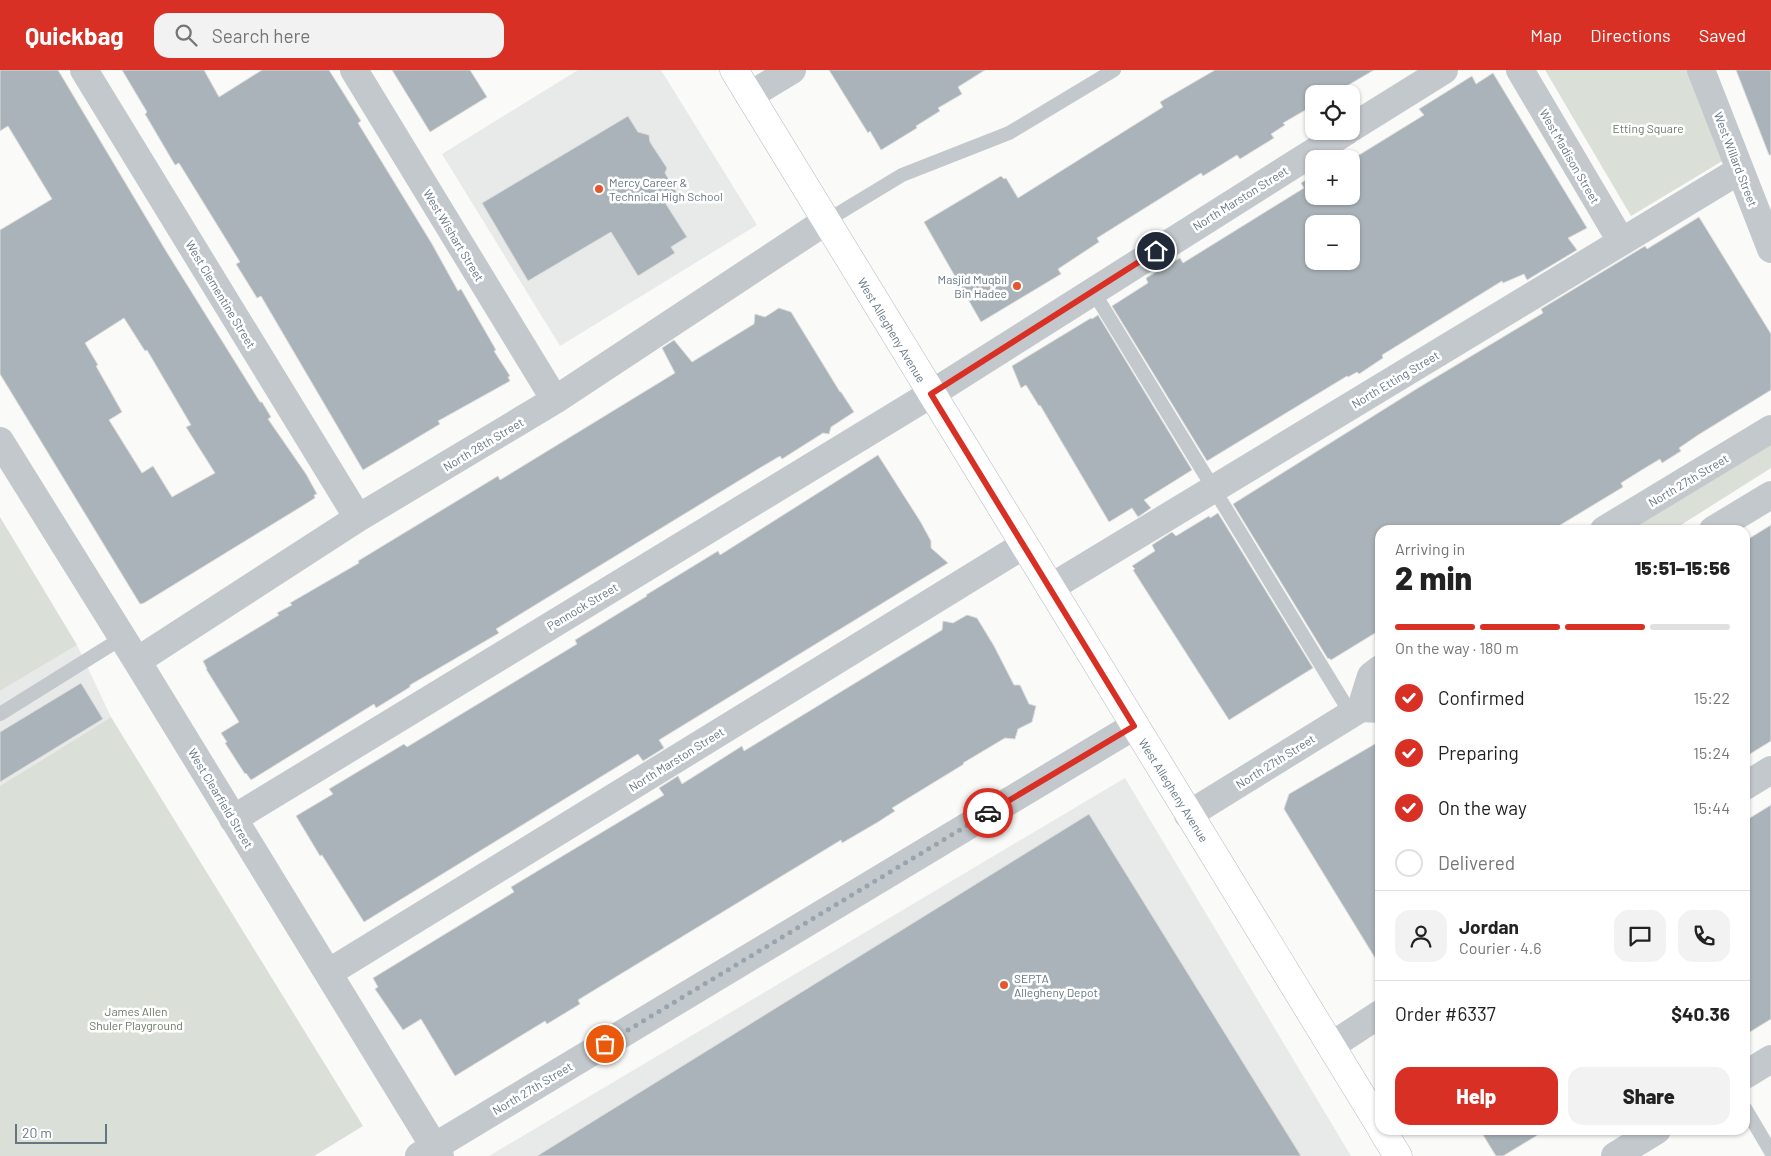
<!DOCTYPE html>
<html lang="en">
<head>
<meta charset="utf-8">
<style>
	:root { --surface:#fff; --page:#f2f2f2; --text:#222; --muted:#767676; --line:#e0e0e0; --accent:#d93025 }
	body { margin:0; font-family:Barlow,sans-serif; background:var(--page); color:var(--text); height:100vh; display:flex; flex-direction:column; font-size:19px; white-space:nowrap }
	* { box-sizing:border-box; margin:0 }
	p { font-size:16px; color:var(--muted) }
	.icon { flex:none; width:28px; height:28px; fill:none; stroke:currentColor; stroke-width:2; stroke-linecap:round; stroke-linejoin:round }
	.map { position:relative; flex:1; overflow:hidden }
	.panel { position:absolute; left:1375px; top:455px; width:375px; height:610px; display:flex; flex-direction:column; background:var(--surface); border-radius:15px; box-shadow:0 1px 4px #0004 }
	.panel>* { flex:none }
	.tools { position:absolute; left:1305px; top:15px; display:grid; gap:10px }
	.tools a { display:grid; place-items:center; width:55px; height:55px; border-radius:10px; background:var(--surface); box-shadow:0 1px 4px #0004; font-size:25px }
	.scale { position:absolute; left:15px; bottom:12px; width:92px; box-sizing:border-box; padding-left:5px; border:2px solid #657683; border-top:0; font-size:14px; line-height:18px; white-space:nowrap; color:#657683; -webkit-text-stroke:4px #fff; paint-order:stroke }
	.pin { position:absolute; display:grid; place-items:center; width:42px; height:42px; color:#fff; margin:-21px; border:2px solid #fff; border-radius:50%; box-shadow:0 1px 5px #0007 }
	.courier { position:absolute; display:grid; place-items:center; width:50px; height:50px; margin:-25px; border:4px solid #d93025; border-radius:50%; background:#fff; color:#222; box-shadow:0 1px 6px #0007 }
	.overview em { font-style:normal; font-weight:800 }
	.overview div { display:flex; flex-direction:column-reverse }
	.overview { display:flex; align-items:center; justify-content:space-between; height:85px; padding:0 20px }
	h1 { font-size:32px; font-weight:800; line-height:38px }
	.bar { display:grid; grid-template-columns:repeat(4,1fr); gap:8px 5px; align-content:center; height:60px; padding:0 20px }
	.bar i { height:6px; border-radius:4px; background:var(--line) }
	.bar .current { background:var(--accent) }
	.bar p { grid-column:span 4 }
	.line { display:flex; align-items:center; gap:12px; padding:0 20px; border-top:1px solid var(--line) }
	.line div { flex:1 }
	.round { display:grid; place-items:center; flex:none; width:52px; height:52px; border-radius:15px; background:var(--page) }
	ol { padding:0 20px; list-style:none }
	li { display:flex; align-items:center; gap:15px; height:55px }
	li p { margin-inline-start:auto }
	li .icon { padding:5px; border-radius:50%; background:var(--accent); color:#fff; stroke-width:4 }
	li:last-child { color:var(--muted) }
	li i { width:28px; height:28px; border:2px solid var(--line); border-radius:50% }
	.button { display:flex; gap:10px; margin-top:auto; padding:10px 20px }
	.button a { flex:1; height:58px; border-radius:15px; background:var(--accent); color:#fff; font-size:20px; font-weight:800; line-height:58px; text-align:center }
	.button a+a { background:var(--page); color:var(--text) }
	header { display:flex; align-items:center; gap:30px; box-sizing:border-box; height:70px; padding:0 25px; background:var(--accent); color:#fff }
	header strong { font-size:24px }
	nav { display:flex; gap:28px; margin-inline-start:auto; font-size:18px }
	.search { width:350px; height:45px; background:var(--page); display:flex; align-items:center; gap:12px; box-sizing:border-box; padding:0 18px; border-radius:15px; color:var(--muted); font-size:19px }
	.map>svg:first-child { display:block }
	.built { fill:#e8e9e9 }
	.green { fill:#dadfd7 }
	.building { fill:#aab3b9; stroke:#dcdcda; fill-rule:evenodd }
	.lines { fill:none; stroke-linecap:round; stroke-linejoin:round }
	.secondary-casing { stroke:#b3babf; stroke-width:29 }
	.service { stroke:#c3c8cc; stroke-width:14 }
	.minor { stroke:#c3c8cc; stroke-width:28 }
	.tertiary { stroke:#c3c8cc; stroke-width:28 }
	.secondary { stroke:#fff; stroke-width:28 }
	.done { stroke:#99a4ac; stroke-width:5; stroke-dasharray:0 9 }
	.route { stroke:#d93025; stroke-width:6 }
	.poi-dot { fill:#e4572e; stroke:#fff; stroke-width:2 }
	.labels { text-anchor:middle; dominant-baseline:central; stroke-width:5; stroke-linejoin:round; paint-order:stroke }
	.park-label { font-size:12px; fill:#687a64; stroke:#fff }
	.street-label { font-size:12px; fill:#657683; stroke:#fff }
	.poi-label { font-size:12px; fill:#657683; stroke:#fff; text-anchor:start }
</style>
</head>
<body>
<header>
<strong>Quickbag</strong>
<div class="search"><svg class="icon" aria-label="search" viewBox="0 0 24 24"><circle cx="10" cy="10" r="6"/><path d="M15 15l6 6"/></svg>Search here</div>
<nav><a>Map</a><a>Directions</a><a>Saved</a></nav>
</header>
<div class="map">
<svg width="1771" height="1086" viewBox="0 0 1771 1086">
	<rect width="100%" height="100%" fill="#fafaf8"/>
	<path class="built" d="M578 0H661L757 155 560 276 442 84Z
		M77 575 111 647 0 716V712L103 649 81 613 0 662V621Z
		M1125 708 1351 1086H489Z"/>
	<path class="green" d="M1545 0H1688L1724 90 1631 146Z
		M1771 366V398L1673 460H1620Z
		M0 447 77 575 0 621Z
		M111 647 363 1056 314 1086H0V716Z"/>
	<path class="building" d="M0 0H58L166 181 260 332H262L271 347 268 349 306 404 317 424 314 425 315 428 299 438 144 533 140 534 0 304V160L52 129 8 56 0 61ZM124 248 145 281 147 280 191 355 186 357 215 403 172 427 153 396 142 403 109 350 122 342 96 296 98 295 85 273Z
		M122 0H204L219 27 262 0H329L361 51 358 53 432 174 458 221 461 219 496 280 494 281 510 306 508 307 510 311 438 351 440 354 363 400 261 226 257 228 236 194 240 192 179 93 175 95 145 44 147 42Z
		M392 0H470L487 27 430 62Z
		M829 0H985L958 17 962 24 938 38 940 41 916 56 917 58 881 80 870 61 868 63Z
		M1215 0H1374L1333 24H1314V35L1283 53 1285 55 1271 64 1274 68 1240 89 1237 85 1203 106 1201 103 1097 168 1099 172 1058 199 1061 204 981 252 924 152 1001 106 1004 109 1006 108 1018 128 1163 37 1160 32Z
		M1736 0H1771V85H1769Z
		M1493 3 1587 158 1568 168 1577 180 1527 210 1524 204 1503 213 1502 211 1382 285 1383 288 1359 304 1357 302 1348 307 1347 306 1207 391 1112 236 1148 213 1146 208 1180 188 1183 193 1304 118 1301 113 1314 105V126H1351V90L1424 45 1419 39 1472 6 1476 14ZM1314 154H1351V191H1314Z
		M628 46 638 62 649 65 650 72 667 98 665 103 677 123 664 131 687 167 671 177 675 183 638 206 611 162 528 211 482 133Z
		M1699 147 1771 264V320L1698 365 1679 378 1681 381 1662 393 1660 389 1640 401 1621 413 1623 417 1552 460H1380V560L1331 590 1329 588 1328 589 1233 434 1418 318 1543 243 1541 239 1645 176 1647 179Z
		M779 238 791 242 840 322H841L854 342 831 357 829 364 823 363 782 389 780 386 758 399 527 540 496 559 499 563 410 615V617L376 638 374 634 251 710 246 703 245 704 225 673 227 672 221 663 239 652 206 599H207L203 591 279 545 277 543 292 535 290 533 359 493 358 491 376 480 498 406 500 410 675 303 662 278 674 270 692 292 754 254 755 244 765 247Z
		M1098 245 1192 400 1144 430 1151 438 1138 447 1132 438 1109 452 1040 335 1039 336 1026 315 1021 318 1012 296 1091 248 1092 249Z
		M878 385 920 451 931 471V478L948 493 659 670 664 678 643 691 638 684 364 852 322 785 320 786 296 746 333 724 329 719 404 674 407 677 577 574 575 570 647 526 646 525 718 481 720 485Z
		M1218 443 1313 598 1229 650 1133 500 1135 499 1132 496 1155 481 1152 475 1172 462 1176 466 1209 446 1210 448Z
		M1771 455V671L1745 687V471Z
		M967 545 977 548 994 576 1014 615H1020L1029 634 1036 636 1032 652 1018 659 1015 669 1005 668 963 693 964 694 892 738 895 741 878 752 842 773 841 770 596 919 578 930 580 934 547 954 545 951 455 1006 421 949 403 960 375 919 378 917 373 908 514 822 511 817 664 725 659 718 678 706 682 714 742 676 744 681 942 560 943 551 953 553Z
		M81 613 103 649 0 712V662Z
		M1380 671V896L1284 739 1289 724Z
		M1771 735V949L1745 965V751Z
		M1089 744 1301 1086H537Z
		M1480 1060H1546L1503 1086H1496Z"/>
	<g class="lines">
		<defs>
			<path id="secondary" d="M734 0 1380 1056
				M1382 1060 1398 1086"/>
		</defs>
		<use href="#secondary" class="secondary-casing"/>
		<path class="service" d="M826 151 902 105 1009 63 1114 0
			M1093 221 1351 644
			M0 644 122 568
			M1745 1038 1771 1082"/>
		<path class="minor" d="M84 0 358 448
			M354 0 555 330
			M1520 0 1621 171
			M1701 0 1771 179
			M749 26 792 0
			M1351 58 1444 0
			M0 371 137 591 440 1086
			M1604 460 1771 359
			M1713 460 1771 425
			M1050 518 1740 100
			M137 591 358 448 555 330 826 151
			M1361 638 1371 606 1380 599
			M1745 716 1771 700
			M1188 745 1361 638 1380 639
			M233 749 931 324 1347 61
			M328 903 1024 475
			M1331 976 1380 944
			M1745 1005 1771 989
			M1615 1086 1657 1060"/>
		<path class="tertiary" d="M419 1086 1134 656"/>
		<use href="#secondary" class="secondary"/>
	</g>
	<g class="lines">
		<path class="done" d="M605 974 988 743"/>
		<path class="route" d="M988 743 1134 656 931 324 1156 181"/>
	</g>
	<g class="poi-dot">
		<circle cx="599" cy="119" r="5"/>
		<circle cx="1017" cy="216" r="5"/>
		<circle cx="1004" cy="915" r="5"/>
	</g>
	<g class="labels">
		<g class="park-label">
			<text x="1648" y="58">Etting Square</text>
			<text x="136" y="941">James Allen<tspan x="136" dy="14">Shuler Playground</tspan></text>
		</g>
		<g class="street-label">
			<text transform="translate(1570 86) rotate(60)">West Madison Street</text>
			<text transform="translate(1736 89) rotate(69)">West Willard Street</text>
			<text transform="translate(1240 128) rotate(-32)">North Marston Street</text>
			<text transform="translate(454 165) rotate(59)">West Wishart Street</text>
			<text transform="translate(221 224) rotate(59)">West Clementine Street</text>
			<text transform="translate(892 260) rotate(59)">West Allegheny Avenue</text>
			<text transform="translate(1395 309) rotate(-31)">North Etting Street</text>
			<text transform="translate(483 374) rotate(-31)">North 28th Street</text>
			<text transform="translate(1688 410) rotate(-31)">North 27th Street</text>
			<text transform="translate(582 536) rotate(-31)">Pennock Street</text>
			<text transform="translate(676 689) rotate(-32)">North Marston Street</text>
			<text transform="translate(1275 691) rotate(-32)">North 27th Street</text>
			<text transform="translate(1174 720) rotate(58)">West Allegheny Avenue</text>
			<text transform="translate(221 728) rotate(59)">West Clearfield Street</text>
			<text transform="translate(532 1018) rotate(-31)">North 27th Street</text>
		</g>
		<g class="poi-label">
			<text x="609" y="112">Mercy Career &amp;<tspan x="609" dy="14">Technical High School</tspan></text>
			<text x="1007" y="209" text-anchor="end">Masjid Muqbil<tspan x="1007" dy="14">Bin Hadee</tspan></text>
			<text x="1014" y="908">SEPTA<tspan x="1014" dy="14">Allegheny Depot</tspan></text>
		</g>
	</g>
</svg>
<div class="tools">
<a><svg class="icon" aria-label="locate" viewBox="0 0 24 24"><circle cx="12" cy="12" r="6"/><path d="M12 2v4M12 18v4M2 12h4M18 12h4"/></svg></a>
<a>+</a>
<a>−</a>
</div>
<div class="scale">20 m</div>
<div class="pin" style="left:605px;top:974px;background:#ea580c"><svg class="icon" aria-label="bag" viewBox="0 0 24 24"><path d="M5 8h14l-1 12H6zM9 8a3 3 0 0 1 6 0"/></svg></div>
<div class="pin" style="left:1156px;top:181px;background:#1f2937"><svg class="icon" aria-label="home" viewBox="0 0 24 24"><path d="M3 11l9-7 9 7M6 9v11h12V9"/></svg></div>
<div class="courier" style="left:988px;top:743px"><svg class="icon" aria-label="car" viewBox="0 0 24 24"><path d="M5 17H2v-5l4-1 3-4h7l3 4 3 1v5h-3M9 17h6M6 11h13"/><circle cx="7" cy="17" r="2"/><circle cx="17" cy="17" r="2"/></svg></div>
<section class="panel">
<div class="overview"><div><h1>2 min</h1><p>Arriving in</p></div><em>15:51–15:56</em></div>
<div class="bar"><i class="current"></i><i class="current"></i><i class="current"></i><i></i><p>On the way · 180 m</p></div>
<ol>
<li><svg class="icon" aria-label="check" viewBox="0 0 24 24"><path d="M5 12l5 5 9-10"/></svg>Confirmed<p>15:22</p></li>
<li><svg class="icon" aria-label="check" viewBox="0 0 24 24"><path d="M5 12l5 5 9-10"/></svg>Preparing<p>15:24</p></li>
<li><svg class="icon" aria-label="check" viewBox="0 0 24 24"><path d="M5 12l5 5 9-10"/></svg>On the way<p>15:44</p></li>
<li><i></i>Delivered</li>
</ol>
<div class="line" style="height:90px"><a class="round"><svg class="icon" aria-label="person" viewBox="0 0 24 24"><circle cx="12" cy="8" r="4"/><path d="M4 21q1-7 8-7t8 7"/></svg></a><div><b>Jordan</b><p>Courier · 4.6</p></div><a class="round"><svg class="icon" aria-label="chat" viewBox="0 0 24 24"><path d="M4 5h16v11H9l-5 4z"/></svg></a><a class="round"><svg class="icon" aria-label="phone" viewBox="0 0 24 24"><path d="M5 4h4l2 5-3 2q2 4 5 5l2-3 5 2v4C11 20 4 13 5 4z"/></svg></a></div>
<div class="line" style="height:65px"><div>Order #6337</div><b>$40.36</b></div>
<div class="button"><a>Help</a><a>Share</a></div>
</section>
</div>
</body>
</html>
